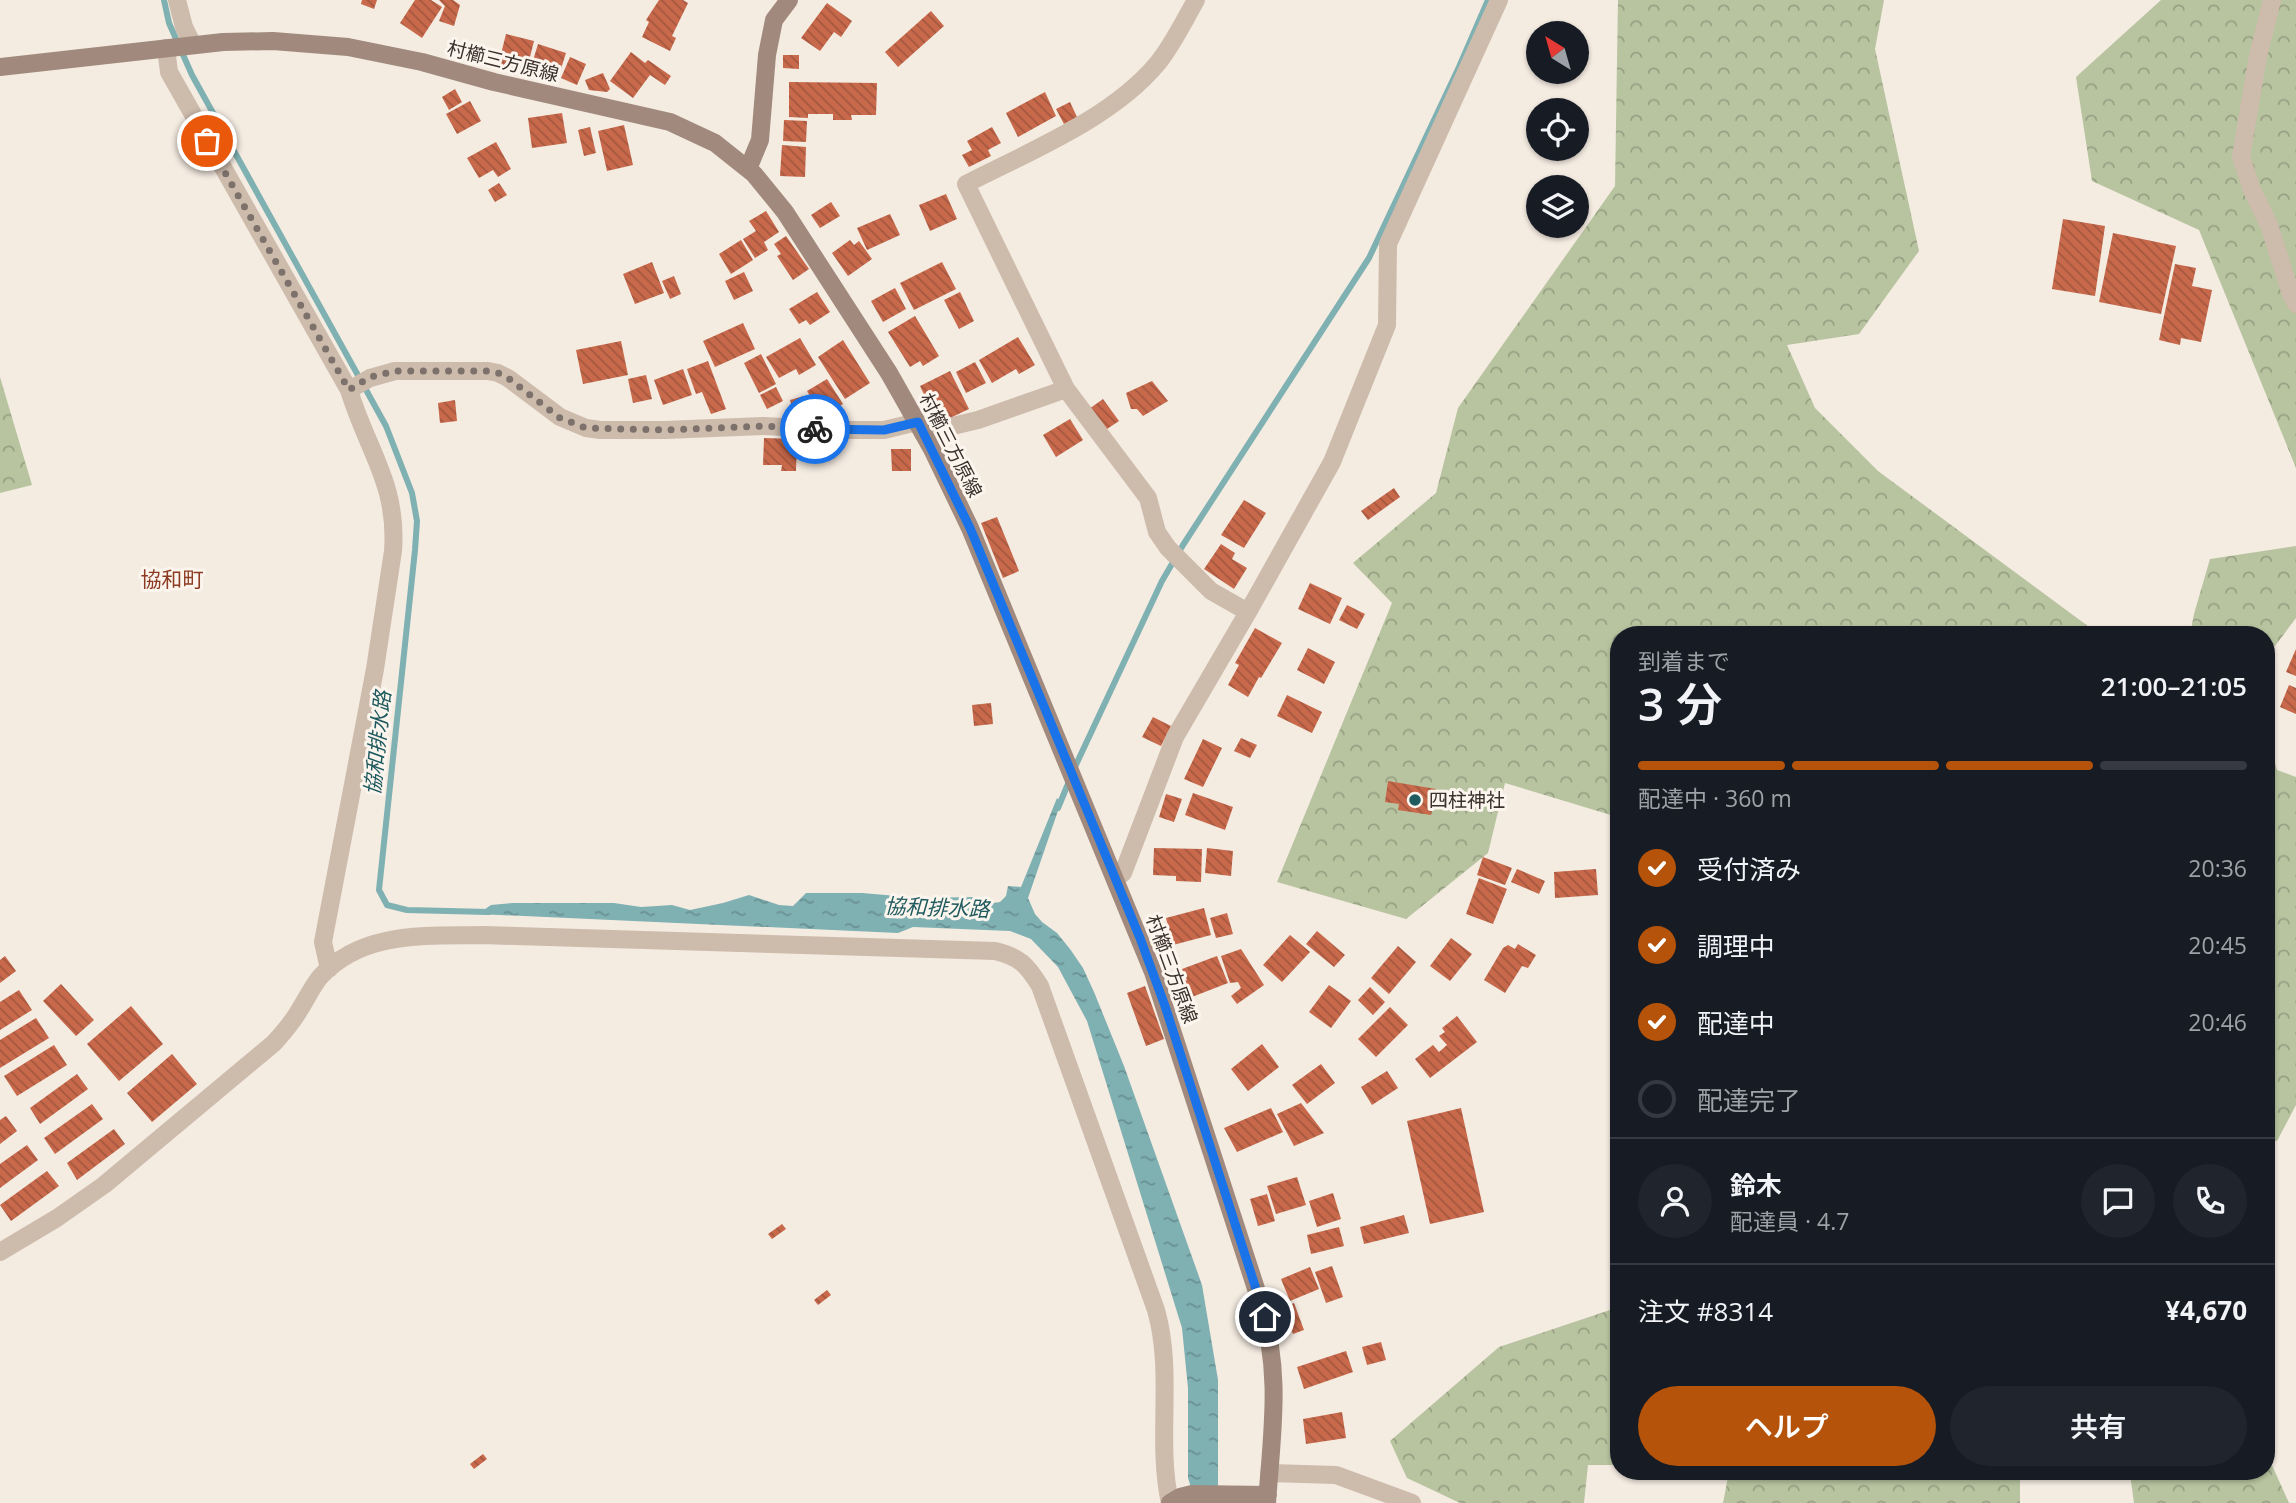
<!DOCTYPE html>
<html lang="ja">
<head>
<meta charset="utf-8">
<style>
	:root { --surface:#171b24; --page:#20242c; --text:#f1f3f6; --muted:#9ea1a6; --line:#363941; --accent:#b45309 }
	body { margin:0; font-family:"Open Sans","Noto Sans JP",sans-serif; background:var(--page); color:var(--text); height:100vh; display:flex; flex-direction:column; font-size:26px; white-space:nowrap }
	* { box-sizing:border-box; margin:0 }
	p { font-size:23px; color:var(--muted) }
	.icon { flex:none; width:38px; height:38px; fill:none; stroke:currentColor; stroke-width:2; stroke-linecap:round; stroke-linejoin:round }
	.map { position:relative; flex:1; overflow:hidden }
	.details { position:absolute; left:1610px; top:626px; width:665px; height:854px; display:flex; flex-direction:column; background:var(--surface); border-radius:28px; box-shadow:0 2px 5px #0004 }
	.details>* { flex:none }
	.needle { width:46px; rotate:323deg }
	.buttons { position:absolute; left:1526px; top:21px; display:grid; gap:14px }
	.buttons a { display:grid; place-items:center; width:63px; height:63px; border-radius:50%; background:var(--surface); box-shadow:0 2px 5px #0004; font-size:35px }
	.pin { position:absolute; display:grid; place-items:center; width:60px; height:60px; color:#fff; margin:-30px; border:4px solid #fff; border-radius:50%; box-shadow:0 2px 7px #0007 }
	.courier { position:absolute; display:grid; place-items:center; width:70px; height:70px; margin:-35px; border:5px solid #1a73e8; border-radius:50%; background:#fff; color:#222; box-shadow:0 2px 9px #0007 }
	.overview em { font-style:normal; font-weight:600 }
	.overview div { display:flex; flex-direction:column-reverse }
	.overview { display:flex; align-items:center; justify-content:space-between; height:119px; padding:0 28px }
	h1 { font-size:46px; font-weight:600; line-height:52px }
	.bar { display:grid; grid-template-columns:repeat(4,1fr); gap:10px 7px; align-content:center; height:84px; padding:0 28px }
	.bar i { height:9px; border-radius:5px; background:var(--line) }
	.bar .on { background:var(--accent) }
	.bar p { grid-column:span 4 }
	.line { display:flex; align-items:center; gap:18px; padding:0 28px; border-top:2px solid var(--line) }
	.line div { flex:1 }
	.round { display:grid; place-items:center; flex:none; width:74px; height:74px; border-radius:37px; background:var(--page) }
	ol { padding:0 28px; list-style:none }
	li { display:flex; align-items:center; gap:21px; height:77px }
	li p { margin-inline-start:auto }
	li .icon { padding:7px; border-radius:50%; background:var(--accent); color:#fff; stroke-width:4 }
	li:last-child { color:var(--muted) }
	li i { width:38px; height:38px; border:4px solid var(--line); border-radius:50% }
	.action { display:flex; gap:14px; margin-top:auto; padding:14px 28px }
	.action a { flex:1; height:80px; border-radius:42px; background:var(--accent); color:#fff; font-size:28px; font-weight:600; line-height:80px; text-align:center }
	.action a+a { background:var(--page); color:var(--text) }
	.map>svg:first-child { display:block }
	.forest { fill:url(#forest-crowns) }
	.water { fill:url(#water-ripples) }
	.lines { fill:none; stroke-linecap:round; stroke-linejoin:round }
	.stream { stroke:#7fb0b2; stroke-width:6 }
	.building { fill:url(#building-back-hatch) }
	.street { stroke:#cdbbac; stroke-width:18 }
	.secondary { stroke:#a18a7d; stroke-width:18 }
	.done { stroke:#7c716b; stroke-width:7; stroke-dasharray:0 12.6 }
	.route { stroke:#1a73e8; stroke-width:9 }
	.poi-dot { fill:#1f5a5e; stroke:#fbf5ee; stroke-width:2.5 }
	.labels { text-anchor:middle; dominant-baseline:central; stroke-width:6; stroke-linejoin:round; paint-order:stroke }
	.street-label { font-size:19px; fill:#3b302b; stroke:#fbf5ee }
	.poi-label { font-size:19px; fill:#3b302b; stroke:#fbf5ee; text-anchor:start }
	.neighbourhood-label { font-size:21px; fill:#8c3b22; stroke:#fbf5ee }
	.water-label { font-size:21px; font-style:italic; fill:#1f5a5e; stroke:#fbf5ee }
</style>
</head>
<body>
<div class="map">
<svg width="2296" height="1503" viewBox="0 0 2296 1503">
	<defs>
		<pattern id="forest-crowns" width="20" height="18" patternUnits="userSpaceOnUse" patternTransform="scale(1.75)"><rect width="20" height="18" fill="#b8c4a0"/><path d="M2 6a3 3 0 1 1 6 0M12 15a3 3 0 1 1 6 0" fill="none" stroke="#97a083"/></pattern>
		<pattern id="water-ripples" width="26" height="14" patternUnits="userSpaceOnUse" patternTransform="scale(1.75)"><rect width="26" height="14" fill="#7fb0b2"/><path d="M2 4q2-2 4 0t4 0M15 11q2-2 4 0t4 0" fill="none" stroke="#699091"/></pattern>
		<pattern id="building-back-hatch" width="6" height="6" patternUnits="userSpaceOnUse" patternTransform="scale(1.75)"><rect width="6" height="6" fill="#c8694b"/><path d="M-1 5l2 2M0 0l6 6M5-1l2 2" fill="none" stroke="#a4573f"/></pattern>
	</defs>
	<rect width="100%" height="100%" fill="#f4ebe1"/>
	<path class="forest" d="M1618 0H1884L1875 49 1919 251 1859 334 1787 345 1815 408 1878 471 2100 635H1619V973L1616 965 1614 816 1505 783 1488 853 1406 919 1277 882 1392 603 1353 563 1436 493 1458 408 1615 186Z
		M2161 0H2296V468L2199 230 2092 181 2076 77Z
		M0 377 32 485 0 493Z
		M2296 546V618L2266 658V635H2190L2194 614 2210 559Z
		M2266 730 2277 770 2296 777V1105L2277 1141H2266Z
		M1619 1307V1465H1588L1584 1503H1460L1407 1478 1390 1441 1499 1347Z
		M2266 1452 2289 1503H2134L2130 1474 2143 1472H2266Z
		M1729 1472H2020V1503H1723Z"/>
	<path class="water" d="M1057 798 1061 802 1028 898 1035 914 1042 922 1057 933 1070 949 1083 968 1094 992 1124 1066 1202 1285 1218 1380V1503H1196L1188 1478V1388L1182 1328 1087 1021 1058 967 1031 939 1010 931 913 927 898 933 478 914 491 905 512 903H614L641 907 672 905 690 910 723 903 749 895 779 905 793 906 806 893H862L920 898 974 897 987 904 1000 902 1006 896 1008 886 1021 887Z"/>
	<g class="lines">
		<path class="stream" d="M164 0 169 23 192 75 386 426 412 493 417 521 415 550 379 890 387 905 407 910 489 912
			M1074 769 1162 581 1183 545 1369 258 1459 67 1488 0
			M1058 808 1070 779"/>
	</g>
	<path class="building" d="M362 0H377L374 9 361 4Z
		M415 0H431L442 7 422 38 400 23Z
		M439 0H453L460 5 454 26 439 21 445 6Z
		M659 0H683L688 3 672 36 676 38 670 51 642 37 649 22 646 20Z
		M827 3 852 21 841 37 834 32 820 51 801 38Z
		M931 11 944 26 898 67 885 52Z
		M506 34 534 41 526 73 498 66Z
		M538 44 566 53 559 75 531 67Z
		M631 52 645 63 648 60 671 76 665 85 650 75 633 98 610 81Z
		M783 55H799V69L783 68Z
		M570 57 586 64 577 85 561 78Z
		M603 73 610 89 607 92 589 90 585 80Z
		M789 82 877 83 876 115H851L852 120H833V114H808V118L789 117Z
		M455 89 462 102 449 110 442 97Z
		M1045 92 1056 116 1018 137 1006 113Z
		M470 101 481 121 457 134 446 114Z
		M1070 102 1077 117 1064 124 1056 109Z
		M562 113 567 143 532 148 528 118Z
		M784 120 807 121 806 142 783 141Z
		M624 125 633 165 607 171 598 131Z
		M590 127 596 153 584 156 578 130Z
		M992 127 1001 143 988 150 991 156 969 167 962 155 972 150 967 141Z
		M496 142 511 169 498 177 493 170 479 178 467 158Z
		M782 145 806 147 805 177 780 176Z
		M499 183 507 195 495 202 488 190Z
		M946 194 957 219 930 231 919 205Z
		M831 202 840 216 820 228 811 215Z
		M766 211 779 232 764 242 768 250 755 258 743 239 756 231 749 221Z
		M890 214 900 235 867 250 857 228Z
		M2063 219 2105 226 2095 296 2052 289Z
		M2113 233 2176 246 2161 314 2099 302Z
		M786 236 809 269 793 280 777 256 781 254 774 244Z
		M741 240 753 260 731 274 719 254Z
		M850 240 854 245 859 241 872 259 848 276 832 253Z
		M652 262 664 293 635 304 623 274Z
		M942 262 956 289 914 310 900 283Z
		M2175 264 2196 268 2192 286 2212 290 2201 342 2181 338 2180 345 2159 340Z
		M744 272 753 291 734 300 725 281Z
		M674 276 681 294 670 299 662 281Z
		M895 288 906 309 883 322 871 301Z
		M817 292 830 312 810 325 806 320 799 324 789 309Z
		M960 292 974 321 959 329 944 300Z
		M915 316 939 356 923 366 920 361 910 367 888 332Z
		M743 323 755 349 715 367 703 341Z
		M1018 337 1035 365 1019 374 1016 369 992 383 979 360Z
		M800 338 816 365 799 375 796 369 779 378 766 357Z
		M843 340 870 383 845 399 818 357Z
		M621 341 628 375 583 384 576 350Z
		M761 354 776 384 759 393 744 363Z
		M708 361 726 409 711 414 702 392 696 394 687 369Z
		M975 362 986 383 966 393 956 372Z
		M683 369 692 395 663 405 654 380Z
		M950 371 969 409 948 419 939 400 929 405 920 386Z
		M646 375 652 399 633 403 628 379Z
		M827 379 843 404 823 417 807 391Z
		M1152 381 1168 401 1143 416 1137 409H1131L1126 393Z
		M776 387 783 401 767 409 760 395Z
		M804 396 809 417H795L790 400Z
		M1103 399 1119 421 1104 431 1089 409Z
		M455 400 457 421 440 423 438 403Z
		M1070 419 1083 440 1056 457 1043 435Z
		M764 438 797 439 796 471H781L782 465H763Z
		M891 449H911V471H892Z
		M1394 488 1400 497 1368 520 1361 511Z
		M1244 500 1266 513 1244 548 1221 535Z
		M997 517 1019 571 1003 578 981 523Z
		M1221 544 1235 553 1232 559 1247 568 1234 589 1204 569Z
		M1310 583 1342 598 1330 624 1298 609Z
		M1347 605 1365 614 1357 629 1339 620Z
		M1255 628 1282 643 1261 678 1259 677 1248 697 1228 685 1239 665 1235 663Z
		M1308 648 1335 662 1324 684 1297 670Z
		M2296 649V676L2286 672Z
		M2289 685 2296 688V714L2280 707Z
		M1287 695 1322 712 1312 733 1277 716Z
		M991 703 993 724 974 726 972 705Z
		M1153 717 1171 726 1161 746 1142 737Z
		M1241 738 1257 745 1250 758 1234 751Z
		M1203 739 1222 748 1203 787 1184 779Z
		M1388 781 1436 789 1431 815 1398 810 1399 804 1385 802Z
		M1193 793 1233 807 1225 830 1185 815Z
		M1166 794 1182 799 1174 822 1159 817Z
		M1154 848 1202 849 1201 882 1176 881V876L1153 875Z
		M1207 848 1233 851 1231 876 1205 873Z
		M1483 857 1512 868 1505 885 1477 875Z
		M1517 869 1545 881 1539 894 1511 882Z
		M1596 869 1598 895 1555 898 1554 872Z
		M1479 878 1507 889 1493 924 1466 914Z
		M1204 908 1211 935 1173 945 1166 918Z
		M1227 913 1233 934 1216 938 1210 918Z
		M1317 931 1345 955 1334 967 1306 944Z
		M1290 935 1310 952 1282 982 1263 965Z
		M1451 938 1472 954 1450 981 1430 966Z
		M1518 944 1536 955 1528 968 1522 966 1505 993 1484 980 1503 948 1508 945 1515 949Z
		M1398 946 1416 962 1389 994 1371 978Z
		M1241 949 1264 985 1237 1004 1231 996 1241 988 1238 982 1230 983 1221 956Z
		M5 956 16 971 0 983V960Z
		M1217 956 1228 983 1179 1002 1172 986 1187 980 1182 969Z
		M61 984 94 1020 76 1036 43 1001Z
		M1329 985 1351 1001 1331 1028 1309 1012Z
		M1145 986 1164 1039 1146 1046 1127 993Z
		M1370 987 1385 1002 1373 1015 1358 1000Z
		M19 990 32 1010 0 1030V1002Z
		M131 1006 163 1044 119 1081 87 1044Z
		M1390 1007 1408 1025 1376 1057 1358 1039Z
		M1457 1016 1477 1042 1430 1078 1415 1059 1433 1045 1439 1052 1447 1045 1439 1036 1445 1032 1442 1028Z
		M36 1018 49 1038 0 1068V1040Z
		M1262 1044 1279 1067 1248 1091 1231 1069Z
		M54 1045 67 1065 17 1096 4 1076Z
		M172 1054 197 1084 152 1122 127 1093Z
		M1321 1064 1335 1083 1307 1104 1292 1085Z
		M1387 1071 1398 1088 1372 1105 1361 1087Z
		M77 1074 88 1089 40 1124 30 1108Z
		M1301 1103 1324 1133 1294 1146 1277 1114Z
		M92 1104 103 1119 55 1154 44 1138Z
		M1271 1108 1283 1132 1237 1152 1224 1128Z
		M1461 1108 1484 1212 1430 1224 1407 1121Z
		M6 1116 17 1131 0 1144V1120Z
		M114 1129 125 1144 77 1180 67 1163Z
		M27 1145 38 1160 0 1188V1164Z
		M47 1171 59 1186 11 1221 0 1205Z
		M1297 1177 1306 1205 1276 1214 1267 1186Z
		M1333 1193 1341 1219 1317 1227 1309 1201Z
		M1267 1194 1275 1221 1258 1226 1250 1199Z
		M1404 1215 1409 1233 1364 1244 1360 1227Z
		M782 1224 786 1229 772 1239 768 1234Z
		M1339 1227 1344 1246 1311 1254 1307 1235Z
		M1332 1266 1343 1297 1326 1303 1315 1272Z
		M1310 1267 1319 1289 1290 1301 1281 1279Z
		M827 1290 831 1295 818 1305 814 1300Z
		M1294 1303 1304 1330 1293 1334 1283 1308Z
		M1381 1342 1386 1360 1367 1365 1362 1347Z
		M1346 1351 1353 1372 1304 1389 1297 1367Z
		M1342 1412 1346 1438 1306 1444 1303 1419Z
		M483 1454 487 1459 474 1469 470 1464Z"/>
	<g class="lines">
		<path class="street" d="M177 0 184 27 193 45
			M1196 0C1184 21 1172 46 1157 64 1111 119 1028 152 966 184L1066 389 1148 498 1157 532 1168 548 1211 591 1248 612
			M2272 0 2258 56 2241 157 2252 190 2269 225 2291 294 2296 304
			M166 48 169 72 349 390C367 450 398 484 393 551L375 669 323 942 329 969
			M349 390 370 378 395 371H488L498 373 508 378 560 417 586 428 600 430H665L763 426 843 430H884L917 422
			M923 433 978 420 1066 389
			M1115 879 1123 873 1175 737 1248 612 1332 462 1387 325 1388 244 1499 0
			M0 1252 57 1218 104 1185 274 1043C283 1033 293 1022 300 1009 307 998 312 987 320 977 362 931 425 936 482 935L995 951C1020 957 1027 965 1040 986L1156 1310C1174 1373 1156 1440 1170 1503
			M1269 1473 1336 1475 1412 1503"/>
		<path class="secondary" d="M0 67 223 42 273 41 348 47 422 62 494 82 670 122 715 143 754 174 785 212 889 373 932 449 970 528 1153 972 1260 1301C1282 1374 1272 1430 1267 1503
			M748 169 760 140 767 55 774 20 789 0
			M1170 1503 1180 1497 1192 1494 1268 1495"/>
	</g>
	<g class="lines">
		<path class="done" d="M207 141 349 390 370 377 395 371H488L498 373 508 378 560 418 586 428 665 430 763 426 815 429"/>
		<path class="route" d="M815 429 884 430 918 422 970 528 1140 938 1165 1006 1265 1317"/>
	</g>
	<circle class="poi-dot" cx="1415" cy="800" r="7"/>
	<g class="labels">
		<g class="street-label">
			<text transform="translate(503 61) rotate(14)">村櫛三方原線</text>
			<text transform="translate(951 445) rotate(63)">村櫛三方原線</text>
			<text transform="translate(1172 969) rotate(70)">村櫛三方原線</text>
		</g>
		<g class="poi-label">
			<text x="1429" y="800">四柱神社</text>
		</g>
		<g class="neighbourhood-label">
			<text x="172" y="579">協和町</text>
		</g>
		<g class="water-label">
			<text transform="translate(377 743) rotate(-84)">協和排水路</text>
			<text transform="translate(937 907) rotate(2)">協和排水路</text>
		</g>
	</g>
</svg>
<div class="buttons">
<a><svg class="needle" viewBox="-14 -14 28 28"><path d="M0-13l5 13h-10z" fill="#e53935"/><path d="M0 13l5-13h-10z" fill="#9ea1a6"/></svg></a>
<a><svg class="icon" aria-label="locate" viewBox="0 0 24 24"><circle cx="12" cy="12" r="6"/><path d="M12 2v4M12 18v4M2 12h4M18 12h4"/></svg></a>
<a><svg class="icon" aria-label="layers" viewBox="0 0 24 24"><path d="M12 4l9 5-9 5-9-5zM3 14l9 5 9-5"/></svg></a>
</div>
<div class="pin" style="left:207px;top:141px;background:#ea580c"><svg class="icon" aria-label="bag" viewBox="0 0 24 24"><path d="M5 8h14l-1 12H6zM9 8a3 3 0 0 1 6 0"/></svg></div>
<div class="pin" style="left:1265px;top:1317px;background:#1f2937"><svg class="icon" aria-label="home" viewBox="0 0 24 24"><path d="M3 11l9-7 9 7M6 9v11h12V9"/></svg></div>
<div class="courier" style="left:815px;top:429px"><svg class="icon" aria-label="bike" viewBox="0 0 24 24"><circle cx="6" cy="16" r="4"/><circle cx="18" cy="16" r="4"/><path d="M6 16l4-8h5l3 8M10 8l3 8H6M13 5h3"/></svg></div>
<section class="details">
<div class="overview"><div><h1>3 分</h1><p>到着まで</p></div><em>21:00–21:05</em></div>
<div class="bar"><i class="on"></i><i class="on"></i><i class="on"></i><i></i><p>配達中 · 360 m</p></div>
<ol>
<li><svg class="icon" aria-label="check" viewBox="0 0 24 24"><path d="M5 12l5 5 9-10"/></svg>受付済み<p>20:36</p></li>
<li><svg class="icon" aria-label="check" viewBox="0 0 24 24"><path d="M5 12l5 5 9-10"/></svg>調理中<p>20:45</p></li>
<li><svg class="icon" aria-label="check" viewBox="0 0 24 24"><path d="M5 12l5 5 9-10"/></svg>配達中<p>20:46</p></li>
<li><i></i>配達完了</li>
</ol>
<div class="line" style="height:126px"><a class="round"><svg class="icon" aria-label="person" viewBox="0 0 24 24"><circle cx="12" cy="8" r="4"/><path d="M4 21q1-7 8-7t8 7"/></svg></a><div><b>鈴木</b><p>配達員 · 4.7</p></div><a class="round"><svg class="icon" aria-label="chat" viewBox="0 0 24 24"><path d="M4 5h16v11H9l-5 4z"/></svg></a><a class="round"><svg class="icon" aria-label="phone" viewBox="0 0 24 24"><path d="M5 4h4l2 5-3 2q2 4 5 5l2-3 5 2v4C11 20 4 13 5 4z"/></svg></a></div>
<div class="line" style="height:91px"><div>注文 #8314</div><b>¥4,670</b></div>
<div class="action"><a>ヘルプ</a><a>共有</a></div>
</section>
</div>
</body>
</html>
